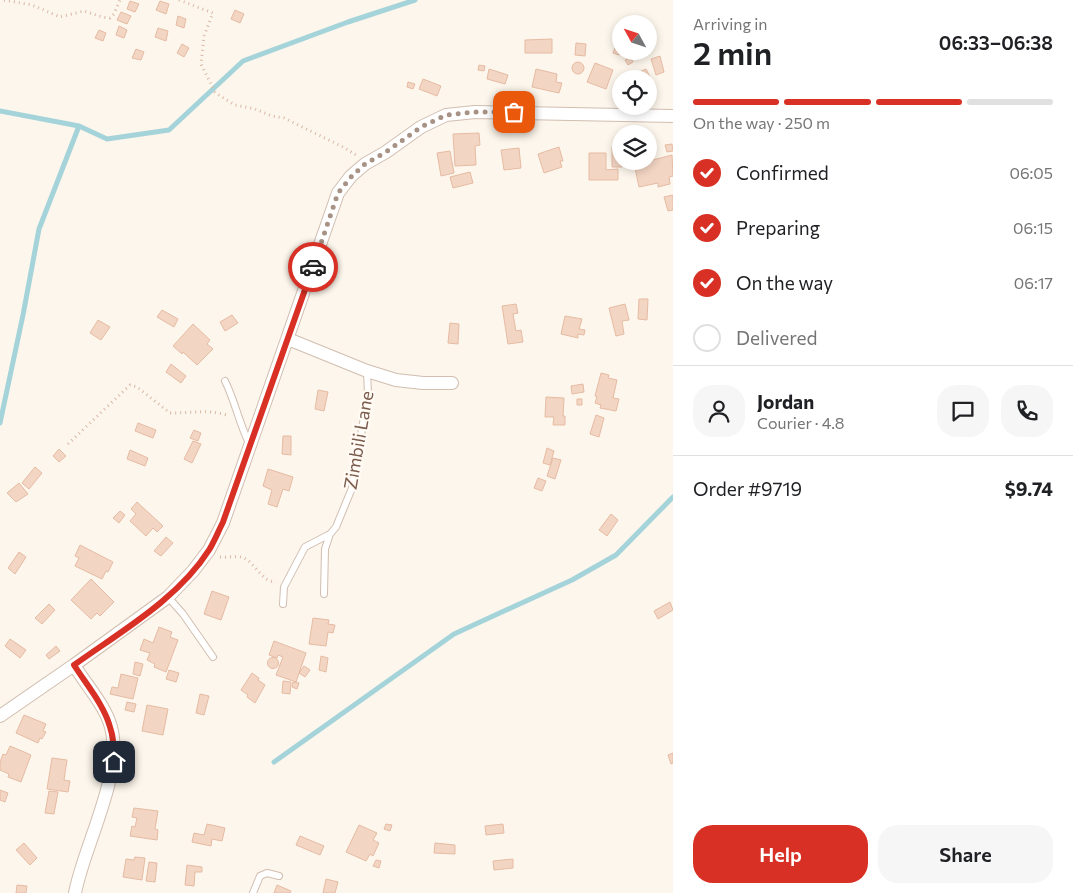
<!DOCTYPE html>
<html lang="en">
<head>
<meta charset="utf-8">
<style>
	:root { --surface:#fff; --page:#f6f6f6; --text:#202124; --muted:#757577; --line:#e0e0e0; --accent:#d93025 }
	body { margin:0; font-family:Commissioner,sans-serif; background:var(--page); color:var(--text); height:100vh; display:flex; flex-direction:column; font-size:19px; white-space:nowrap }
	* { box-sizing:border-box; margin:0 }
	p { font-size:16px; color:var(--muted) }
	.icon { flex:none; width:28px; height:28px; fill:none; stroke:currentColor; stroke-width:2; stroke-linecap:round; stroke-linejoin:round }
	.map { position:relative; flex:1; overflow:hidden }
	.sheet { display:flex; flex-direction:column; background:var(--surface); width:400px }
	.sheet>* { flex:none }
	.needle { width:32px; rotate:310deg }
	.fabs { position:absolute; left:612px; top:15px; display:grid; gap:10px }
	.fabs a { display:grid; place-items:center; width:45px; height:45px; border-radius:50%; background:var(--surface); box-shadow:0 2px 8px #0003; font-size:25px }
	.pin { position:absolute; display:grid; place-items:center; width:42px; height:42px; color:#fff; margin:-21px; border-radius:10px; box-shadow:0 2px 8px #0006 }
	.courier { position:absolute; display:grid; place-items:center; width:50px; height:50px; margin:-25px; border:4px solid #d93025; border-radius:50%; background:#fff; color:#222; box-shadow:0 1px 6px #0007 }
	.head em { font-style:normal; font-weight:600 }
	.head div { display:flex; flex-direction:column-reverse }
	.head { display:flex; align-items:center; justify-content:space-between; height:85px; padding:0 20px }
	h1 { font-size:32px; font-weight:600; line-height:38px }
	.bar { display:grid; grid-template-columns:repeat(4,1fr); gap:8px 5px; align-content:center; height:60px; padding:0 20px }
	.bar i { height:6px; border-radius:4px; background:var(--line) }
	.bar .current { background:var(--accent) }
	.bar p { grid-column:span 4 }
	.line { display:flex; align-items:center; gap:12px; padding:0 20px; border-top:1px solid var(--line) }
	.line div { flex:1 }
	.round { display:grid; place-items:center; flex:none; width:52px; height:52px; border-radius:20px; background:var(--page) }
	ol { padding:0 20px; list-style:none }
	li { display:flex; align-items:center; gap:15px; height:55px }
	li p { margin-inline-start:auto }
	li .icon { padding:5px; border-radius:50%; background:var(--accent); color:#fff; stroke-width:4 }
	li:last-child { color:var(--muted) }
	li i { width:28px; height:28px; border:2px solid var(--line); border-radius:50% }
	.action { display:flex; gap:10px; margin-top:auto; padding:10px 20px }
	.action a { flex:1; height:58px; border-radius:20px; background:var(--accent); color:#fff; font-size:20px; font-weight:600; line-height:58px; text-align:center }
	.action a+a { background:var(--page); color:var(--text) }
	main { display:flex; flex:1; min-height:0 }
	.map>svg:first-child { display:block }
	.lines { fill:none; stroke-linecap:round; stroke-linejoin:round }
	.stream { stroke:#a5d3da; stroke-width:5 }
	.building { fill:#f3d5c3; stroke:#e6bba3 }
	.lane-casing { stroke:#d1beb0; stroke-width:8 }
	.street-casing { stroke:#d1beb0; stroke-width:14 }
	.path { stroke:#d9b8a5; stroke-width:3; stroke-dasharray:1 4; stroke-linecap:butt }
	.lane { stroke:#fff; stroke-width:6 }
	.street { stroke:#fff; stroke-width:12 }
	.done { stroke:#a89285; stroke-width:5; stroke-dasharray:0 9 }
	.route { stroke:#d93025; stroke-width:6 }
	.labels { text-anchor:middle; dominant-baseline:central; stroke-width:4.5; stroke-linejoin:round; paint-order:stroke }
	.street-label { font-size:18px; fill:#7a5c4d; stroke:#fffaf3 }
</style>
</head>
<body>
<main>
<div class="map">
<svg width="673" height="893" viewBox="0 0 673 893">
	<rect width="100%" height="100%" fill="#fdf6ec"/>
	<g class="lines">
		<path class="stream" d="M0 111 79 126 107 139 169 130 243 61 348 22 415 0
			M0 423 23 315 39 229 79 126
			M274 762 454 634 572 580 616 555 673 497"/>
	</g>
	<path class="building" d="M130 1 139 4 135 12 127 9Z
		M160 1 169 4 166 14 156 10Z
		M235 10 244 14 240 23 231 19Z
		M121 12 131 16 127 24 117 20Z
		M178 16 186 19 184 28 176 25Z
		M119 26 127 30 124 38 116 35Z
		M158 28 168 31 166 41 155 37Z
		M99 30 106 33 103 41 95 38Z
		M552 39V53H525V40Z
		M576 43 586 44 585 56 575 55Z
		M182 44 189 48 184 57 177 53Z
		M615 48 621 50 619 55 613 53Z
		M136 49 144 52 141 60 132 58Z
		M660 56 664 72 656 75 651 59Z
		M630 57 633 62 628 65 625 60Z
		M572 68a6 6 0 1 1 12 0a6 6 0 1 1-12 0Z
		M595 63 613 70 606 89 587 82Z
		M479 65 485 66 484 71 478 70Z
		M489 69 508 75 505 84 487 79Z
		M536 69 557 74 556 82 562 83 559 93 532 87Z
		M646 69 650 77 646 79H631L630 76Z
		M423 79 441 86 437 96 419 89Z
		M408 82 415 84 413 89 407 87Z
		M479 133 480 145 475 146 476 165 455 166 453 134Z
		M672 144 673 151 667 152 665 145Z
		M559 147 563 161H560L562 167 544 173 538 154Z
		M612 147H621L622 167H612Z
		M519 148 521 168 504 170 501 150Z
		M450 151 454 173 441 176 437 153Z
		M589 153H606V170L618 169V180H589Z
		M672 155 673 176 669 177 670 184 658 187V183L639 187 634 163 649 161Z
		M470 172 473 183 453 188 450 177Z
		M673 195V210L668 211 664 197Z
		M639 299H648L647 320 638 319Z
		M516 304 518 313 513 314 516 331 521 330 523 342 508 344 502 306Z
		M625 304 629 320 622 321 624 334 616 336 609 308Z
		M162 310 178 319 174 327 157 317Z
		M232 315 238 323 225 331 220 322Z
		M565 316 582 319 579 329 585 330 584 335 578 334V338L561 334Z
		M98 320 110 327 101 340 90 333Z
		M450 323 459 324 458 344 448 343Z
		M193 324 210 340 207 344 213 349 197 365 183 352 182 354 173 346Z
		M171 364 186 376 181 383 166 372Z
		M601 373 609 375 608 378 617 380 613 398 619 399 616 411 600 408 601 405 595 403 597 397 595 396Z
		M583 384 584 392 572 394 571 386Z
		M318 390 328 392 324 411 315 409Z
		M546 397 564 398 563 416H565V425H553L554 417H545Z
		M577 399H582V405H577Z
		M596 415 604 418 599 437 590 434Z
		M138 423 156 430 153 438 135 431Z
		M194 430 201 433 198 441 190 438Z
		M283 436H291V455L282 454Z
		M193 441 201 444 192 463 184 459Z
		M547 448 554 451 550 465 543 463Z
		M59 449 66 456 59 462 53 456Z
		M130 450 148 458 145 466 127 459Z
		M553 458 561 460 555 479 547 476Z
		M35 467 42 473 29 489 22 483Z
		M268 469 293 477 289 491 283 489 277 507 268 504 272 490 263 486Z
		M538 478 546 481 542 491 534 488Z
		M19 483 28 494 16 502 7 493Z
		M137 502 163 526 157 532 153 528 146 536 130 521 136 514 131 509Z
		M120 511 125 515 119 523 113 518Z
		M611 514 618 520 607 536 599 530Z
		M166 537 173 543 161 556 154 551Z
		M80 545 113 562 108 572 106 571 102 579 75 566 79 558 75 556Z
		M19 552 26 557 15 574 8 568Z
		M91 579 114 602 100 616 97 613 91 619 71 600Z
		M212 591 229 597 221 620 204 614Z
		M670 602 673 610 658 619 654 611Z
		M49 604 55 610 42 624 35 618Z
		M313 618 329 620 328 624 335 625 333 633 328 632 326 646 309 644Z
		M159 627 172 632 170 637 178 640 166 672 154 667 155 664 147 660 150 653 140 650 144 639 153 643Z
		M10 639 26 650 20 658 5 646Z
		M274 641 306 653 296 682 276 675 283 657 278 655 277 658 269 655Z
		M56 646 60 651 49 659 46 655Z
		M321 656 328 658 326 672 319 670Z
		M267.5 663a5.5 5.5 0 1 1 11 0a5.5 5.5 0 1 1-11 0Z
		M135 662 143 664 140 676 133 674Z
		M304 666 310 670 305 677 299 673Z
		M169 670 179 673 176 682 166 679Z
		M252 673 259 678 258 680 265 685 255 703 247 697 248 695 241 690Z
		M121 674 138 678 133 699 110 694 112 687 118 688Z
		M283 681 291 682 290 694 282 693Z
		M293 682 299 683 297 689 292 687Z
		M200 694 209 696 204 715 196 713Z
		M127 702 136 704 134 712 125 710Z
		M147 705 168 709 163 735 142 731Z
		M24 715 46 724 43 731 46 732 42 739 40 738 38 743 16 733Z
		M10 746 31 755 21 782 8 777 9 774 0 770V762L3 754 6 755Z
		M673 753V763L671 764 668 755Z
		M52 758 67 760 64 780 70 781 68 792 47 789Z
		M0 790 8 793 5 802 0 800Z
		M49 791 58 792 54 814 45 813Z
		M134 808 158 811 155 829 158 830 157 840 130 836 132 826 135 827 137 818 132 817Z
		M207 824 225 828 222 841 212 839 211 846 192 842 194 833 204 835Z
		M386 824 392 825 390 831 384 829Z
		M503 824 504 833 486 835 485 826Z
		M359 825 377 833 373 840 379 843 373 856 370 854 366 861 346 852Z
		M300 836 324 846 320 855 296 845Z
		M24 843 37 858 30 865 16 850Z
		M435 843 455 845V854L434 853Z
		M135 857 145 858 142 880 123 877 126 859 134 860Z
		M513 859V868L494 870 493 861Z
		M376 860 381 861 379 868 373 866Z
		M149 862 157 863 155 882 146 881Z
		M187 865 202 867V872H195L194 886 185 885Z
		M326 879 338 882 335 893H323Z
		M17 885 27 886 26 893H16Z
		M277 885 291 891 290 893H274Z"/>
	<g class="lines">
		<defs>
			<path id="lane" d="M225 381C235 401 239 423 249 443
				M324 594 325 549 330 534
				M168 597 183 614 213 657
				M283 604 284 587 305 547 330 534 336 527 352 488 368 394 367 371
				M253 893 260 876 267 873 279 876"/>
			<path id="street" d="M288 339 367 371 396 380 423 383H452
				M74 665C86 685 105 705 111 727 124 774 84 845 75 893
				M0 716 74 665 168 597 193 571 209 550 223 523 338 193 351 176 365 164 386 152 421 127 446 115 475 112 673 116"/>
		</defs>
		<use href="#lane" class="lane-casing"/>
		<use href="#street" class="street-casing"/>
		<path class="path" d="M4 0 32 5 60 17 84 11 102 17 110 18 114 14 120 0
			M179 0 213 13 204 36 201 64 215 92 220 96 235 105 255 109 272 116 284 118 343 147 356 155
			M68 444 130 385 137 387 170 413C193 413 204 409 227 415
			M220 557C228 558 237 555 244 558 256 564 262 582 276 582"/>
		<use href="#lane" class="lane"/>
		<use href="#street" class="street"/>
	</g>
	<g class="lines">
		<path class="done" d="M313 267 338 193 352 176 365 164 386 152 421 127 446 115 474 112H514"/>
		<path class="route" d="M114 762C114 750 114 738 110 727 104 705 86 684 74 665 120 632 178 599 209 550 214 542 218 532 223 522L313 267"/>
	</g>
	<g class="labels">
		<g class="street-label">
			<text transform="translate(358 440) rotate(-80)">Zimbili Lane</text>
		</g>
	</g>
</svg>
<div class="fabs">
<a><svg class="needle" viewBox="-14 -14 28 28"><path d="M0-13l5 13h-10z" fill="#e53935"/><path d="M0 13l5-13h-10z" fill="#757577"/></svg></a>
<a><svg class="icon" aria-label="locate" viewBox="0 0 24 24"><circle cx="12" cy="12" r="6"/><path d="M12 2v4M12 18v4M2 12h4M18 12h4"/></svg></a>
<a><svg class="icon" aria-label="layers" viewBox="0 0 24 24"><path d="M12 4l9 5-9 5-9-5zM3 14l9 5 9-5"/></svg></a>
</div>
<div class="pin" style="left:514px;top:112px;background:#ea580c"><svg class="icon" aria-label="bag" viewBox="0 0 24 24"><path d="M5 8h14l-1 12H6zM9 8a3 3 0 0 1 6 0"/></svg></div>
<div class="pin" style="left:114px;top:762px;background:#1f2937"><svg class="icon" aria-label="home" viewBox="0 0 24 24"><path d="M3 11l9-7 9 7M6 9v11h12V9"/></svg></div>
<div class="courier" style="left:313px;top:267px"><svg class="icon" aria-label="car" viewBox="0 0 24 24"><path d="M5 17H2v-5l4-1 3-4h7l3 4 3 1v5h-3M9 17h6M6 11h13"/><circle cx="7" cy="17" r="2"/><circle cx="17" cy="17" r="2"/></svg></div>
</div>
<section class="sheet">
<div class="head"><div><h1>2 min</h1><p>Arriving in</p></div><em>06:33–06:38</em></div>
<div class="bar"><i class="current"></i><i class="current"></i><i class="current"></i><i></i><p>On the way · 250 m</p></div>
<ol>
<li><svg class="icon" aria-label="check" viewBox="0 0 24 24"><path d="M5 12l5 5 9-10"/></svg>Confirmed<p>06:05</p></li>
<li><svg class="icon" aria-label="check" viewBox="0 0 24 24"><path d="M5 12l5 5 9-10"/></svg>Preparing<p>06:15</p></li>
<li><svg class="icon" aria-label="check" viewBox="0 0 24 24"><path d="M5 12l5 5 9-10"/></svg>On the way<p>06:17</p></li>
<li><i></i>Delivered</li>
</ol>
<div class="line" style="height:90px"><a class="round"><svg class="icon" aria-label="person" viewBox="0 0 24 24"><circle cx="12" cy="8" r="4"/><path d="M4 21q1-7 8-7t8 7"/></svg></a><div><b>Jordan</b><p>Courier · 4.8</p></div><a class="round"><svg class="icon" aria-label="chat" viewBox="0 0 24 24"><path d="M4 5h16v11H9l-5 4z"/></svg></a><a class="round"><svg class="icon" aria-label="phone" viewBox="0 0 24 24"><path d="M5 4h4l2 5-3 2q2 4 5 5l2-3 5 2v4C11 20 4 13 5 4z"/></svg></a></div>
<div class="line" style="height:65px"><div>Order #9719</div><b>$9.74</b></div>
<div class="action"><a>Help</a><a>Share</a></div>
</section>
</main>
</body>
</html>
